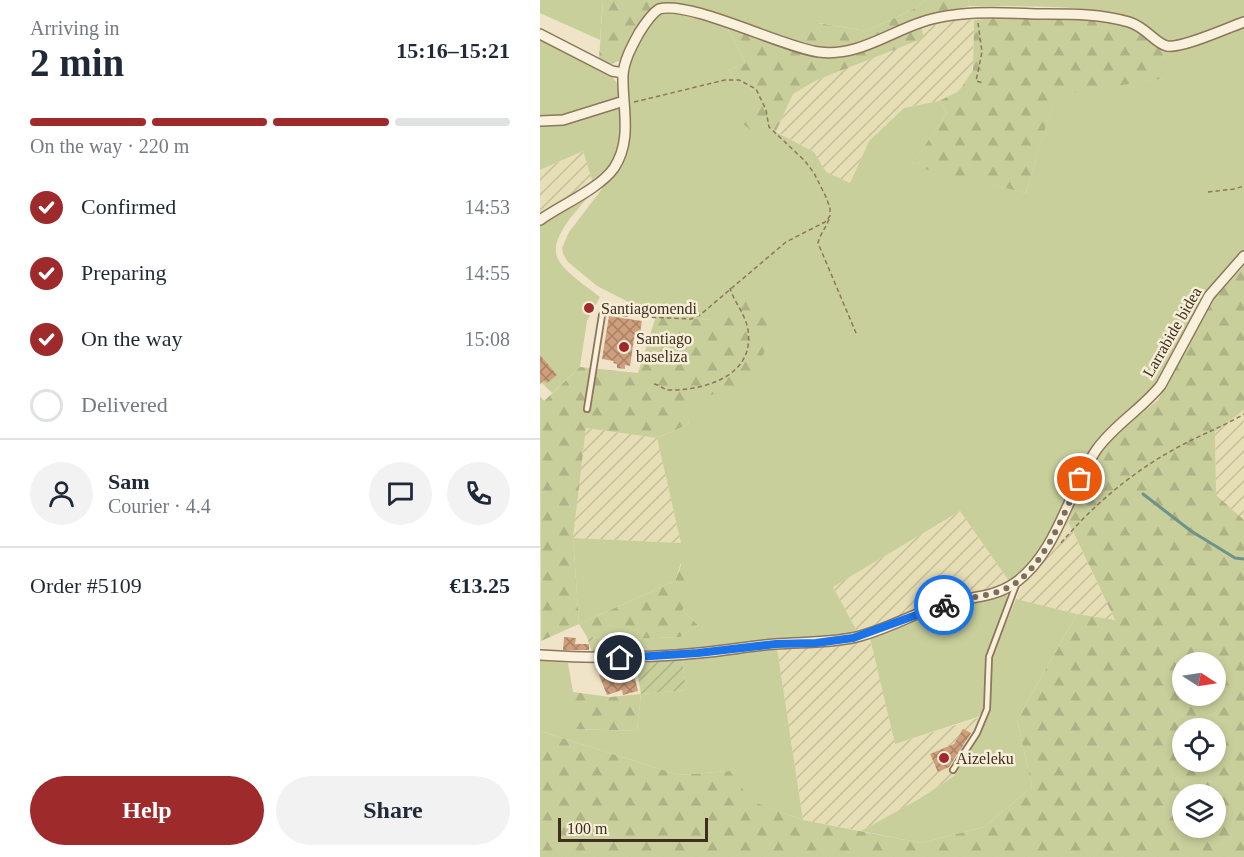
<!DOCTYPE html>
<html lang="en">
<head>
<meta charset="utf-8">
<style>
	:root { --surface:#fff; --page:#f2f2f3; --text:#1f2937; --muted:#747a83; --line:#e0e1e3; --accent:#9e2a2b }
	body { margin:0; font-family:Georgia,serif; background:var(--page); color:var(--text); height:100vh; display:flex; flex-direction:column; font-size:22px; white-space:nowrap }
	* { box-sizing:border-box; margin:0 }
	p { font-size:20px; color:var(--muted) }
	.icon { flex:none; width:33px; height:33px; fill:none; stroke:currentColor; stroke-width:2; stroke-linecap:round; stroke-linejoin:round }
	.map { position:relative; flex:1; overflow:hidden }
	.details { display:flex; flex-direction:column; background:var(--surface); width:540px }
	.details>* { flex:none }
	.needle { width:39px; rotate:102deg }
	.tools { position:absolute; left:632px; top:652px; display:grid; gap:12px }
	.tools a { display:grid; place-items:center; width:54px; height:54px; border-radius:50%; background:var(--surface); box-shadow:0 3px 9px #0003; font-size:30px }
	.scale { position:absolute; left:18px; bottom:15px; width:150px; box-sizing:border-box; padding-left:6px; border:3px solid #3d2e20; border-top:0; font-size:16px; line-height:21px; white-space:nowrap; color:#3d2e20; -webkit-text-stroke:4px #f7eed8; paint-order:stroke }
	.pin { position:absolute; display:grid; place-items:center; width:51px; height:51px; color:#fff; margin:-26px; border:3px solid #fff; border-radius:50%; box-shadow:0 2px 6px #0007 }
	.courier { position:absolute; display:grid; place-items:center; width:60px; height:60px; margin:-30px; border:4px solid #1a73e8; border-radius:50%; background:#fff; color:#222; box-shadow:0 2px 8px #0007 }
	.head em { font-style:normal; font-weight:700 }
	.head div { display:flex; flex-direction:column-reverse }
	.head { display:flex; align-items:center; justify-content:space-between; height:102px; padding:0 30px }
	h1 { font-size:39px; font-weight:700; line-height:45px }
	.bar { display:grid; grid-template-columns:repeat(4,1fr); gap:9px 6px; align-content:center; height:72px; padding:0 30px }
	.bar i { height:8px; border-radius:4px; background:var(--line) }
	.bar .current { background:var(--accent) }
	.bar p { grid-column:span 4 }
	.line { display:flex; align-items:center; gap:15px; padding:0 30px; border-top:2px solid var(--line) }
	.line div { flex:1 }
	.round { display:grid; place-items:center; flex:none; width:63px; height:63px; border-radius:32px; background:var(--page) }
	ol { padding:0 30px; list-style:none }
	li { display:flex; align-items:center; gap:18px; height:66px }
	li p { margin-inline-start:auto }
	li .icon { padding:6px; border-radius:50%; background:var(--accent); color:#fff; stroke-width:4 }
	li:last-child { color:var(--muted) }
	li i { width:33px; height:33px; border:3px solid var(--line); border-radius:50% }
	.button { display:flex; gap:12px; margin-top:auto; padding:12px 30px }
	.button a { flex:1; height:69px; border-radius:36px; background:var(--accent); color:#fff; font-size:24px; font-weight:700; line-height:69px; text-align:center }
	.button a+a { background:var(--page); color:var(--text) }
	main { display:flex; flex:1; min-height:0 }
	.map>svg:first-child { display:block }
	.farmland { fill:url(#farmland-furrows) }
	.grass { fill:#c9cf9b }
	.forest { fill:url(#forest-firs); fill-rule:evenodd }
	.garden { fill:url(#garden-furrows) }
	.lines { fill:none; stroke-linecap:round; stroke-linejoin:round }
	.stream { stroke:#6f938a; stroke-width:3 }
	.building { fill:url(#building-cross-hatch) }
	.service-casing { stroke:#8d765c; stroke-width:8 }
	.minor-casing { stroke:#8d765c; stroke-width:12 }
	.path { stroke:#8d765c; stroke-width:1.5; stroke-dasharray:4.5 3; stroke-linecap:butt }
	.service { stroke:#faf1dc; stroke-width:4.5 }
	.minor { stroke:#faf1dc; stroke-width:9 }
	.done { stroke:#7c6e5b; stroke-width:6; stroke-dasharray:0 10.8 }
	.route { stroke:#1a73e8; stroke-width:8 }
	.poi-dot { fill:#9e2a2b; stroke:#f7eed8; stroke-width:2 }
	.labels { text-anchor:middle; dominant-baseline:central; stroke-width:5; stroke-linejoin:round; paint-order:stroke }
	.poi-label { font-size:16px; fill:#3d2e20; stroke:#f7eed8; text-anchor:start }
	.street-label { font-size:16px; fill:#3d2e20; stroke:#f7eed8 }
</style>
</head>
<body>
<main>
<section class="details">
<div class="head"><div><h1>2 min</h1><p>Arriving in</p></div><em>15:16–15:21</em></div>
<div class="bar"><i class="current"></i><i class="current"></i><i class="current"></i><i></i><p>On the way · 220 m</p></div>
<ol>
<li><svg class="icon" aria-label="check" viewBox="0 0 24 24"><path d="M5 12l5 5 9-10"/></svg>Confirmed<p>14:53</p></li>
<li><svg class="icon" aria-label="check" viewBox="0 0 24 24"><path d="M5 12l5 5 9-10"/></svg>Preparing<p>14:55</p></li>
<li><svg class="icon" aria-label="check" viewBox="0 0 24 24"><path d="M5 12l5 5 9-10"/></svg>On the way<p>15:08</p></li>
<li><i></i>Delivered</li>
</ol>
<div class="line" style="height:108px"><a class="round"><svg class="icon" aria-label="person" viewBox="0 0 24 24"><circle cx="12" cy="8" r="4"/><path d="M4 21q1-7 8-7t8 7"/></svg></a><div><b>Sam</b><p>Courier · 4.4</p></div><a class="round"><svg class="icon" aria-label="chat" viewBox="0 0 24 24"><path d="M4 5h16v11H9l-5 4z"/></svg></a><a class="round"><svg class="icon" aria-label="phone" viewBox="0 0 24 24"><path d="M5 4h4l2 5-3 2q2 4 5 5l2-3 5 2v4C11 20 4 13 5 4z"/></svg></a></div>
<div class="line" style="height:78px"><div>Order #5109</div><b>€13.25</b></div>
<div class="button"><a>Help</a><a>Share</a></div>
</section>
<div class="map">
<svg width="704" height="857" viewBox="0 0 704 857">
	<defs>
		<pattern id="farmland-furrows" width="10" height="10" patternUnits="userSpaceOnUse" patternTransform="scale(1.5)"><rect width="10" height="10" fill="#e6deb5"/><path d="M-1 1l2-2M0 10L10 0M9 11l2-2" fill="none" stroke="#c6bf9b"/></pattern>
		<pattern id="forest-firs" width="22" height="20" patternUnits="userSpaceOnUse" patternTransform="scale(1.5)"><rect width="22" height="20" fill="#c9cf9b"/><path d="M5 1l3.5 6h-7zM16 11l3.5 6h-7z" fill="#aeb285"/></pattern>
		<pattern id="garden-furrows" width="10" height="10" patternUnits="userSpaceOnUse" patternTransform="scale(1.5)"><rect width="10" height="10" fill="#c9cf9b"/><path d="M-1 1l2-2M0 10L10 0M9 11l2-2" fill="none" stroke="#aeb285"/></pattern>
		<pattern id="building-cross-hatch" width="8" height="8" patternUnits="userSpaceOnUse" patternTransform="scale(1.5)"><rect width="8" height="8" fill="#cf9f7d"/><path d="M0 0l8 8M0 8l8-8" fill="none" stroke="#a98266"/></pattern>
	</defs>
	<rect width="100%" height="100%" fill="#f0e4c8"/>
	<path class="farmland" d="M434 20 433 70 419 91 399 101 364 108 329 141 310 184 286 172 274 152 236 131 253 94 277 80 383 38 381 26 413 21Z
		M43 151 52 180 0 215V170Z
		M704 410V520L676 495 675 432Z
		M46 428 117 438 141 543 33 538Z
		M420 511 469 581 452 589 422 593 392 607 318 633 293 587Z
		M528 521 575 621 537 614 476 599 484 581 510 553Z
		M330 638 355 744 438 718 445 722 414 776 379 799 321 831 263 820 237 648H277Z"/>
	<path class="grass" d="M0 0H63L60 40 0 13Z
		M138 0H386L374 9 326 31 279 23 251 41 188 17 136 4Z
		M428 0H704V18C688 24 645 44 630 42 613 39 602 21 586 16 541 4 477 7 430 6Z
		M134 9 185 24 206 63 189 70 195 81 205 84 217 94 211 129 225 126 274 152 286 172 310 183 329 141 364 108 399 101 407 113 372 165 486 193 515 95 625 78 623 52 639 50 704 28V252L685 275 670 288 629 366 607 398 578 420 496 555 485 569 469 581 420 511 293 587 318 633 295 638 152 651 96 654 91 639 140 637 158 625 142 610 141 563 135 581 39 624 33 538 141 543 117 438 149 424 144 398 172 320 116 316 57 286 28 262 23 254 22 248 29 232 75 172 83 157 86 81 88 63 106 28 124 12Z
		M0 40 72 77 78 84 81 116 82 131 78 153 68 167 52 180 43 151 0 170Z
		M53 191C41 207 7 238 18 259 24 272 49 288 60 297L47 321 40 367 12 393 0 381V226Z
		M466 593 468 599 446 655 444 709 438 717 355 744 330 638 410 607Z
		M476 599 537 614 477 720 492 787 444 827 381 843 321 831 379 799 414 776 445 722 450 709 452 658Z
		M237 648 263 820 210 801 190 771 139 775 0 731V660L28 663 33 692V729L97 731 101 694 146 690 142 658Z"/>
	<path class="forest" d="M63 0H138L136 4 121 6 82 60 71 64 59 59Z
		M386 0H428L430 6 388 15 381 26 384 38 277 80 253 94 236 131 225 126 211 130 200 122 217 94 205 84 195 81 189 70 206 63 185 24 242 47 278 23 326 31 374 9Z
		M454 18H536L584 25 600 33 623 52 626 78 515 96 486 193 371 166 407 113 399 101 419 91 433 70 434 20Z
		M704 266V410L675 432 676 495 704 520V857H0V731L139 775 190 771 211 801 263 820 381 843 444 827 492 787 477 720 537 614 575 620 528 521 548 472 574 436 618 400 672 301ZM642 663H675V696H642ZM642 729H675V762H642ZM642 795H675V828H642Z
		M200 294 230 325 216 389 145 398 149 424 117 438 46 428 33 538 39 624 135 581 142 563 161 575 142 610 158 625 140 637 91 639 47 637 39 624 1 641 0 396 4 401 40 367 98 373 116 316 172 320Z
		M33 692 70 697 101 694 97 731 33 729Z"/>
	<path class="garden" d="M47 637 91 639 96 654 53 655Z
		M142 658 146 690 101 694 96 666 114 660Z"/>
	<g class="lines">
		<path class="stream" d="M603 494 651 531 695 558 704 559"/>
	</g>
	<path class="building" d="M69 316 102 321 100 333 95 332 90 366 85 365V369L77 368V364L73 363 74 361 62 359Z
		M0 355 17 375 7 383 4 380 0 384Z
		M24 637 36 638 35 644H49V650H23Z
		M92 667 98 691 83 695 82 690 67 695 59 675Z
		M423 729 431 733 409 767 398 772 390 754 414 744Z"/>
	<g class="lines">
		<defs>
			<path id="service" d="M47 409 62 315 69 309 86 313
				M413 770 437 733 447 709 449 657 476 585"/>
			<path id="minor" d="M0 34 72 71 83 73
				M0 121 23 120 84 101
				M0 220C21 205 59 189 74 168 93 139 82 107 83 75 84 60 92 46 99 33 104 25 111 14 119 9 150 0 244 48 279 52 317 57 348 33 382 22 399 16 418 14 436 13 455 12 475 13 495 14 527 14 559 13 589 22 606 27 616 44 627 46 641 49 687 28 704 22
				M0 655C53 659 106 658 159 653 184 651 210 646 235 644 261 642 286 643 312 638 346 631 377 611 410 602 432 597 455 597 475 583 518 552 528 491 557 449 575 424 602 409 621 385L669 296 704 256"/>
		</defs>
		<use href="#service" class="service-casing"/>
		<use href="#minor" class="minor-casing"/>
		<path class="path" d="M438 23 442 52 436 81 443 83
			M94 102 185 80H199L216 89 226 110 229 127 265 161 274 173 286 197 290 208V216L285 222 246 242 160 315 151 319 107 317
			M668 192 694 189 704 186
			M289 219C286 228 280 234 278 243L316 333
			M114 384C121 385 123 390 130 390 165 390 215 376 208 330 206 315 194 302 190 288
			M521 543C555 503 596 469 642 445 663 434 684 426 704 414"/>
		<use href="#service" class="service"/>
		<use href="#minor" class="minor"/>
	</g>
	<g class="lines">
		<path class="done" d="M404 605C424 596 447 598 467 588 503 571 524 513 540 479"/>
		<path class="route" d="M80 658 158 653 236 644 276 643 313 638 404 605"/>
	</g>
	<g class="poi-dot">
		<circle cx="49" cy="308" r="6"/>
		<circle cx="84" cy="347" r="6"/>
		<circle cx="404" cy="758" r="6"/>
	</g>
	<g class="labels">
		<g class="poi-label">
			<text x="61" y="308">Santiagomendi</text>
			<text x="96" y="338">Santiago<tspan x="96" dy="18">baseliza</tspan></text>
			<text x="416" y="758">Aizeleku</text>
		</g>
		<g class="street-label">
			<text transform="translate(632 332) rotate(-60)">Larrabide bidea</text>
		</g>
	</g>
</svg>
<div class="tools">
<a><svg class="needle" viewBox="-14 -14 28 28"><path d="M0-13l5 13h-10z" fill="#e53935"/><path d="M0 13l5-13h-10z" fill="#747a83"/></svg></a>
<a><svg class="icon" aria-label="locate" viewBox="0 0 24 24"><circle cx="12" cy="12" r="6"/><path d="M12 2v4M12 18v4M2 12h4M18 12h4"/></svg></a>
<a><svg class="icon" aria-label="layers" viewBox="0 0 24 24"><path d="M12 4l9 5-9 5-9-5zM3 14l9 5 9-5"/></svg></a>
</div>
<div class="scale">100 m</div>
<div class="pin" style="left:540px;top:479px;background:#ea580c"><svg class="icon" aria-label="bag" viewBox="0 0 24 24"><path d="M5 8h14l-1 12H6zM9 8a3 3 0 0 1 6 0"/></svg></div>
<div class="pin" style="left:80px;top:658px;background:#1f2937"><svg class="icon" aria-label="home" viewBox="0 0 24 24"><path d="M3 11l9-7 9 7M6 9v11h12V9"/></svg></div>
<div class="courier" style="left:404px;top:605px"><svg class="icon" aria-label="bike" viewBox="0 0 24 24"><circle cx="6" cy="16" r="4"/><circle cx="18" cy="16" r="4"/><path d="M6 16l4-8h5l3 8M10 8l3 8H6M13 5h3"/></svg></div>
</div>
</main>
</body>
</html>
